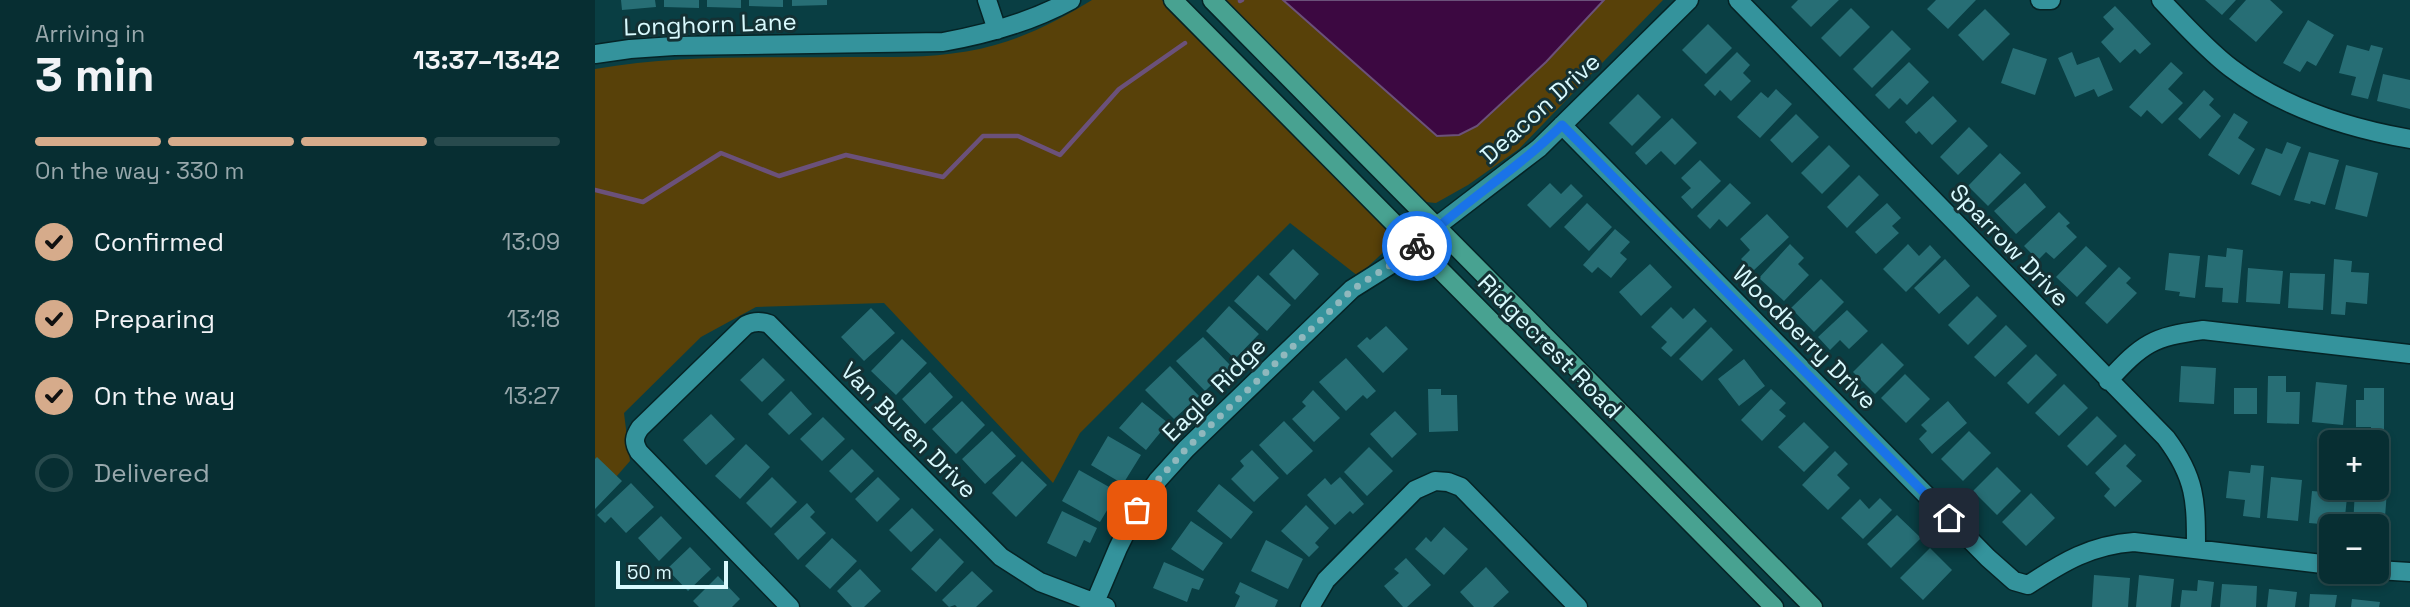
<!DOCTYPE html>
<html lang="en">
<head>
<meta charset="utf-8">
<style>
	:root { --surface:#072e32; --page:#10363a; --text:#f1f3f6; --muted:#98a8ac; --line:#284a4d; --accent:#d6ab8b }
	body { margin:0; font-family:"Space Grotesk",sans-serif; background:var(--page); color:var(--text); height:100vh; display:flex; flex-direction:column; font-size:26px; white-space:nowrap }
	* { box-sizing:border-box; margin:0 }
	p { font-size:23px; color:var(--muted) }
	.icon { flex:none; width:38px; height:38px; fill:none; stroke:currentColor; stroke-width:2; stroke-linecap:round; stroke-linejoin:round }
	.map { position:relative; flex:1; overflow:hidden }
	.panel { display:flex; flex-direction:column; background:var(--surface); width:595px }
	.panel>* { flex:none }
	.controls { position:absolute; left:1724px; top:430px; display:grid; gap:14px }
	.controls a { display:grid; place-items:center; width:70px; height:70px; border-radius:10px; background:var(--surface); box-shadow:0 4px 10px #0003,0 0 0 2px var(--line); font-size:35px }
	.scale { position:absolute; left:21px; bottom:18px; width:112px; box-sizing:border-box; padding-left:7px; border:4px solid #d9fafe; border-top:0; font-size:19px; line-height:24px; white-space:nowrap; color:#d9fafe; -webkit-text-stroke:5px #143134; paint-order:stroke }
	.pin { position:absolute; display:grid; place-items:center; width:60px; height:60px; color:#fff; margin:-30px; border-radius:14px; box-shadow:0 4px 10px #0006 }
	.courier { position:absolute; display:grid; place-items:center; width:70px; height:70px; margin:-35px; border:5px solid #1a73e8; border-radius:50%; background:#fff; color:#222; box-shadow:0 2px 9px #0007 }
	.summary em { font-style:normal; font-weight:700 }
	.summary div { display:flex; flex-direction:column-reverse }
	.summary { display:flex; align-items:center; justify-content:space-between; height:119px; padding:0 35px }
	h1 { font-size:46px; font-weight:700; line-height:52px }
	.bar { display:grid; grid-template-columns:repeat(4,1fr); gap:10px 7px; align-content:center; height:84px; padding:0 35px }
	.bar i { height:9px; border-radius:5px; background:var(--line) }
	.bar .selected { background:var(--accent) }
	.bar p { grid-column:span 4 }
	ol { padding:0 35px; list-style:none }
	li { display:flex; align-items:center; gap:21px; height:77px }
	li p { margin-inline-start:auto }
	li .icon { padding:7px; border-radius:50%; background:var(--accent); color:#111; stroke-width:4 }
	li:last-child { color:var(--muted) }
	li i { width:38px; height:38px; border:4px solid var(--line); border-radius:50% }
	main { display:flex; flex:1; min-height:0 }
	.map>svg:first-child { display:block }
	.green { fill:#584109 }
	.water { fill:#3c0841; stroke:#6b517a; stroke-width:2 }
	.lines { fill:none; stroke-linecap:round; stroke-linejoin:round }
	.stream { stroke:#6b517a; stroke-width:4.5 }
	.building { fill:#276e75 }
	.street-casing { stroke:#052325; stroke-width:21 }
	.secondary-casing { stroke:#052325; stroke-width:21 }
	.street { stroke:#34939c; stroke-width:18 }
	.secondary { stroke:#48a291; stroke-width:18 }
	.done { stroke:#90b8bd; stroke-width:7; stroke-dasharray:0 12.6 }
	.route { stroke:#1a73e8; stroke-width:9 }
	.labels { text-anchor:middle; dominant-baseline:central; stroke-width:6; stroke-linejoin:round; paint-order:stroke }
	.street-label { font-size:24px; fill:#d9fafe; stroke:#143134 }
</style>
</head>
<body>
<main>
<section class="panel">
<div class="summary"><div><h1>3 min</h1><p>Arriving in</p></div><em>13:37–13:42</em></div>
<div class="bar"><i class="selected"></i><i class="selected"></i><i class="selected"></i><i></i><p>On the way · 330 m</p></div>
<ol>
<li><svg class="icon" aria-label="check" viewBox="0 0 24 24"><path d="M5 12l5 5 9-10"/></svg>Confirmed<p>13:09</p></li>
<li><svg class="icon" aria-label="check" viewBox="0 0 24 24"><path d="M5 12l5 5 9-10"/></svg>Preparing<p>13:18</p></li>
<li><svg class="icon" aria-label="check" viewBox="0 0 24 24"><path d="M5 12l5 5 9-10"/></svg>On the way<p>13:27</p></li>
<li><i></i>Delivered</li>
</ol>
</section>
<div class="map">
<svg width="1815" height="607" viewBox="0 0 1815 607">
	<rect width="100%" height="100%" fill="#093e43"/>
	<path class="green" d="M497 0H567L792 227 796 245 763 276 695 223 485 433 458 483 289 303 161 307 106 337 29 413 35 461 0 501V69C83 54 167 58 251 57 301 57 351 59 400 45 435 35 466 19 497 0Z
		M627 0H1068L924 149 873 185 841 203 830 202 819 194Z"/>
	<path class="water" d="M688 0H1009L951 62 882 126 864 135 842 136Z"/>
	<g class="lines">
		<path class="stream" d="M645 1 647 0
			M0 190 48 202 126 153 184 176 251 155 348 177 388 136H423L465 155 524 89 590 43"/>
	</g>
	<path class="building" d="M26 0H60L61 7 27 10Z
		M69 0H104V8L69 7Z
		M112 0H146V8L112 7Z
		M154 0H188V7L154 6Z
		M197 0H232V5L197 6Z
		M1203 0H1244L1216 27 1196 7Z
		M1341 0H1381L1353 29 1332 9Z
		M1610 0H1641L1627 15Z
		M1651 0H1675L1688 12 1661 42 1634 19Z
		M1520 6 1556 44 1545 54 1540 49 1525 63 1506 42 1519 29 1508 17Z
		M1256 8 1275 27 1245 57 1226 38Z
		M1390 9 1415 34 1388 61 1363 35Z
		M1713 20 1739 35 1721 66 1712 61 1705 72 1688 63Z
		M1113 24 1137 48 1111 74 1087 50Z
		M1297 30 1316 49 1277 88 1258 69Z
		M1752 45 1774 51 1776 45 1788 48 1773 99 1756 95 1761 77 1744 73Z
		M1418 48 1452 59 1440 95 1406 83Z
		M1142 52 1155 65 1148 73 1156 81 1136 101 1125 90 1120 96 1109 85Z
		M1477 52 1482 65 1504 57 1518 90 1503 97 1499 89 1480 97 1463 58Z
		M1314 62 1334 82 1312 105 1305 98 1294 109 1280 95Z
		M1576 62 1588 73 1573 89 1588 103 1567 124 1552 110 1546 117 1534 107Z
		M1788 74 1815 80V109L1782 101Z
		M1181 89 1197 104 1165 138 1142 117 1166 92 1173 98Z
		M1609 90 1619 99 1614 105 1626 116 1605 139 1583 119Z
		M1043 94 1066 117 1037 146 1014 123Z
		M1338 96 1362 121 1337 145 1324 131 1321 134 1310 122Z
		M1639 113 1653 122 1643 138 1660 149 1644 175 1613 155Z
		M1201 114 1224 137 1197 163 1175 140Z
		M1077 118 1102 143 1080 165 1066 151 1051 165 1040 153Z
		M1374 127 1393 146 1363 175 1345 157Z
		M1692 142 1706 147 1685 196 1656 184 1671 148 1687 154Z
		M1234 145 1255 166 1227 194 1206 173Z
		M1714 152 1744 160 1730 205 1716 201 1715 204 1699 200Z
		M1405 153 1426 173 1393 206 1373 186Z
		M1105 160 1126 181 1097 209 1086 197 1096 188 1086 178Z
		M1751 165 1783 173 1772 217 1740 209Z
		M1264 175 1284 195 1252 228 1232 207Z
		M955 183 966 194 976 184 988 196 955 228 932 205Z
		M1135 183 1156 203 1132 227 1124 219 1115 229 1102 216Z
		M1430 183 1451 207 1421 234 1399 211Z
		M992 203 1017 227 994 251 969 227Z
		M1292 203 1306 218 1297 226 1304 233 1281 254 1260 232Z
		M1464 212 1475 223 1471 226 1482 237 1459 259 1451 252 1443 260 1429 246Z
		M1172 214 1194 237 1158 271 1146 259 1155 250 1145 239Z
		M1020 229 1035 242 1025 253 1032 259 1016 278 1003 267 997 273 988 265Z
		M1195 244 1209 258 1203 264 1214 275 1189 301 1164 278Z
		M1313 244 1324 256 1335 245 1346 257 1311 292 1288 269Z
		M1491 246 1512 266 1482 297 1461 277Z
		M1632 248 1648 250 1643 303 1627 302 1628 288 1610 287 1613 255 1631 257Z
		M698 249 724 274 700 300 674 274Z
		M1574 253 1605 256 1600 298 1584 296 1585 292 1570 290Z
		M1350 259 1375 286 1344 314 1319 288Z
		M1739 259 1757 261 1756 272 1774 273 1772 304 1751 302 1750 315 1736 314Z
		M1055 264 1077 287 1046 316 1024 292Z
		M1524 267 1536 278 1531 283 1542 293 1512 324 1490 303Z
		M1653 268 1688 271 1685 304 1651 302Z
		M1695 273 1730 274 1728 310 1693 308Z
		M663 275 696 305 672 331 639 301Z
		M1226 279 1249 302 1219 332 1196 308Z
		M1382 296 1402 316 1373 345 1353 325Z
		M634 306 664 334 640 359 611 331Z
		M1076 307 1088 319 1099 308 1112 321 1076 357 1066 348 1072 342 1056 327Z
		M276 308 300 333 269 361 246 337Z
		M1252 310 1273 331 1254 349 1245 340 1235 350 1223 337Z
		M1411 325 1432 346 1400 377 1379 357Z
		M791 326 813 349 788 373 762 346 772 337 775 340Z
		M1116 327 1138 350 1107 381 1084 359Z
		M608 337 636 366 610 391 581 361Z
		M307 339 332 363 301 395 276 371Z
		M1287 343 1309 365 1280 394 1258 372Z
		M1441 354 1462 375 1433 404 1412 383Z
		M168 358 190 380 167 402 145 380Z
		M751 358 781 391 772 399 768 395 751 411 724 382Z
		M1149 359 1170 386 1144 406 1123 379Z
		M575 366 604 396 579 419 550 390Z
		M1586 366 1621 368 1619 404 1584 402Z
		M335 372 358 397 330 424 307 399Z
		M1310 374 1335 399 1311 423 1286 398Z
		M1673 376H1691V392H1705L1704 424 1672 423Z
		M1721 382 1752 385 1748 425 1717 422Z
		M1469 384 1493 408 1464 436 1440 413Z
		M1639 388H1662V414H1639Z
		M1769 388H1789V434H1776V427H1761V400H1769Z
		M833 389H846V395H862L863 431 834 432Z
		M1176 389 1191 403 1184 410 1191 416 1167 441 1146 420Z
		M718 390 745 418 719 442 697 419 711 406 707 402Z
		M196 391 217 414 194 435 173 414Z
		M367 401 390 425 361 454 337 429Z
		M1353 401 1372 423 1337 454 1324 439 1332 431 1326 425Z
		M547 402 573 423 551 450 524 428Z
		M800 411 822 434 797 458 775 434Z
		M116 414 140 439 111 465 88 440Z
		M1502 416 1522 436 1492 466 1472 446Z
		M228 417 250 439 227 461 205 439Z
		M689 421 718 451 692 475 664 445Z
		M1209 422 1234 447 1209 472 1183 447Z
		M397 431 421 456 390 484 367 459Z
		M1374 431 1396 453 1368 481 1346 459Z
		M513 436 546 455 528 484 496 465Z
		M151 444 175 467 145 499 120 476Z
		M1530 444 1541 455 1531 466 1547 481 1520 507 1509 496 1515 489 1500 473Z
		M774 447 798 471 772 496 749 472Z
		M257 449 279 471 256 493 234 471Z
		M657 450 684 478 659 502 636 479 649 466 645 461Z
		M1240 451 1253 464 1242 475 1255 488 1233 510 1207 485Z
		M2 457 27 481 0 509V459Z
		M427 461 452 485 421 517 397 493Z
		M1656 465 1669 466 1665 518 1648 516 1650 500 1631 498 1634 471 1655 473Z
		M1402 467 1426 491 1402 515 1378 491Z
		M484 470 523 492 505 522 467 501Z
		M177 477 202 502 176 528 151 503Z
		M283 477 305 499 282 522 260 499Z
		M745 477 769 504 758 514 755 511 740 525 712 495 730 478 736 485Z
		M1676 477 1707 480 1703 521 1672 518Z
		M36 483 59 507 31 533 16 517 10 523 2 515Z
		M624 484 658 512 636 539 602 511Z
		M1741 488H1753L1749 526 1714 523 1717 491 1740 493Z
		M1760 489 1792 491 1789 530 1782 529V527H1758Z
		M1436 493 1460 518 1431 546 1407 522Z
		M1285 498 1297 510 1268 539 1246 518 1265 499 1274 509Z
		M212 503 220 512 215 517 231 533 203 560 179 534Z
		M711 505 734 528 720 543 724 547 714 557 686 531Z
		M317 508 339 530 316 552 294 530Z
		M467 511 502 528 495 543 489 540 481 557 452 543Z
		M1302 515 1326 538 1296 568 1272 544Z
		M66 516 87 538 64 561 43 538Z
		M596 521 628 543 608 571 576 549Z
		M849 527 873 549 849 575 820 549 831 537 836 542Z
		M237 538 262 561 235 589 210 566Z
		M345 538 369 562 341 592 316 569Z
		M671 540 708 559 693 589 656 571Z
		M95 547 116 569 93 591 72 569Z
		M1335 548 1357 570 1328 600 1305 578Z
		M811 558 836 585 812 607H808L789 586 804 573 799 569Z
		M569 562 609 579 604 590 597 588 592 602 558 588Z
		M891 567 914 592 898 607H879L865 592Z
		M265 569 286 591 269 607H257L242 591Z
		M377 571 398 591 381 607H362L360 605 354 607 347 600Z
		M1499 575 1535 578 1533 607H1497Z
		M1544 575 1579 579 1576 607H1541Z
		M123 576 145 599 137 607H104L98 601Z
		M1603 580 1619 582 1616 607H1585L1587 590 1602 591Z
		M645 582 683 600 680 607H640L645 596 640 593Z
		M1627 584 1662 586 1661 607H1625Z
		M1674 589 1702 592 1700 607H1672Z
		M1715 594 1742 595 1740 607H1714Z
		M1757 599 1785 602 1784 607H1756Z"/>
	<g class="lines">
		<defs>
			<path id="street" d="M392 0 402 30
				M1143 0 1571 438C1601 478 1601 501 1601 549
				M1445 0H1456
				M1566 0C1587 22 1612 50 1636 68 1687 107 1752 128 1815 139
				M0 54 35 49 79 46 348 42C393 34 436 22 476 0
				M967 125 1393 558 1419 581 1433 585C1468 562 1496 545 1539 542L1736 565
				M1513 381C1548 343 1557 337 1608 330L1815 354
				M1782 570 1815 572
				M195 607 44 452C38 442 39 437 45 428L151 325C159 321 166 321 174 324L406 557 445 582 511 607
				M498 607 523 548 542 510 563 480 591 449 757 289 808 257 842 226 944 148 1094 0
				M715 607 731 580 820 490 840 481 853 482 866 487 983 607"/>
			<path id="secondary" d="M578 0 1179 607
				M617 0 1218 607"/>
		</defs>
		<use href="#street" class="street-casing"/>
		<use href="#secondary" class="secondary-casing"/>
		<use href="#street" class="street"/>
		<use href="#secondary" class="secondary"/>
	</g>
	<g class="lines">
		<path class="done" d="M542 510 563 480 591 449 758 289 808 257 822 246"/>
		<path class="route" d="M822 246C868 202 922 170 967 125L1354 518"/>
	</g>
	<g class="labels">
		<g class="street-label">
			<text transform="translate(115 24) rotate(-2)">Longhorn Lane</text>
			<text transform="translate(945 108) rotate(-42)">Deacon Drive</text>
			<text transform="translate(1415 245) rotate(46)">Sparrow Drive</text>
			<text transform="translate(1210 337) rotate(45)">Woodberry Drive</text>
			<text transform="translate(955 346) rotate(45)">Ridgecrest Road</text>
			<text transform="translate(619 389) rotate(-45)">Eagle Ridge</text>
			<text transform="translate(314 430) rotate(45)">Van Buren Drive</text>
		</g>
	</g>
</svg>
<div class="controls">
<a>+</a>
<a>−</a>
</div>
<div class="scale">50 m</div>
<div class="pin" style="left:542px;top:510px;background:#ea580c"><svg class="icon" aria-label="bag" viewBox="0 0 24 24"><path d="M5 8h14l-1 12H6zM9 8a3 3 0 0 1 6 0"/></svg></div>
<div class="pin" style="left:1354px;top:518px;background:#1f2937"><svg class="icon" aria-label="home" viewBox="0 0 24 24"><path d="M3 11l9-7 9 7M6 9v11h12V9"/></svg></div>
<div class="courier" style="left:822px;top:246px"><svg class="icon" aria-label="bike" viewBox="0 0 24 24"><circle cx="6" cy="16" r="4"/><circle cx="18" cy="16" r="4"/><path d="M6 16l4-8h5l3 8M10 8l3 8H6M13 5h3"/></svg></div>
</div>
</main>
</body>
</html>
